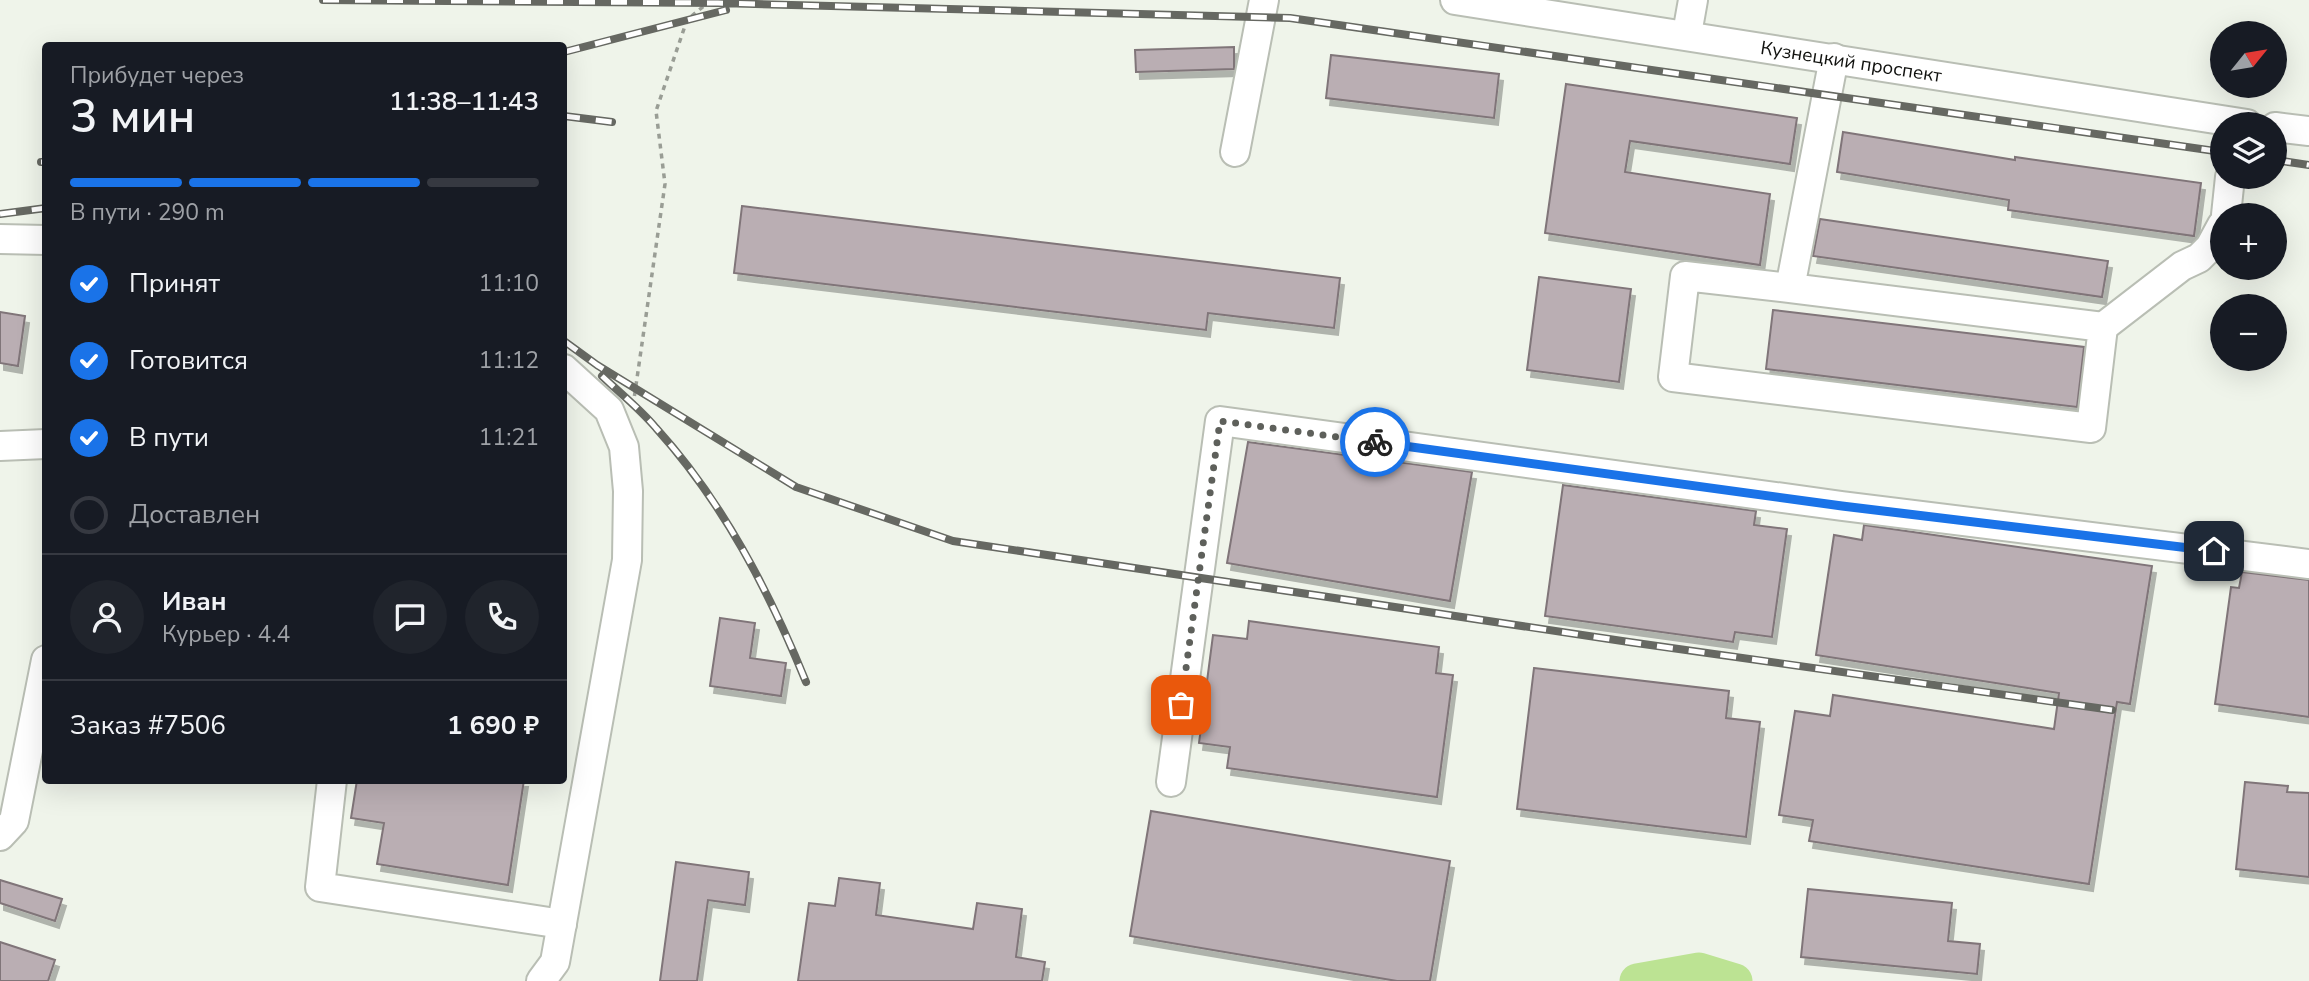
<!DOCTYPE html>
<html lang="ru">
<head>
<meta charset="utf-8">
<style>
	:root { --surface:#171b24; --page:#20242c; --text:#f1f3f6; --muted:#9ea1a6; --line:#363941; --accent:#1a73e8 }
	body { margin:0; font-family:"Nunito Sans",sans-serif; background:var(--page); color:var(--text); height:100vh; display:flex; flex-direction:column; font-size:26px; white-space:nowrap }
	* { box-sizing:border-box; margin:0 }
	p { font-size:23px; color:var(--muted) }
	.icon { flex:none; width:38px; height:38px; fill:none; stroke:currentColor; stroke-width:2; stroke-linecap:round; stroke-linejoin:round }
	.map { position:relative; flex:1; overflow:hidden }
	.sheet { position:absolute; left:42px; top:42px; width:525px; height:742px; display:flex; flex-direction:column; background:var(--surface); border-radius:7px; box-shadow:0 7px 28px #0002 }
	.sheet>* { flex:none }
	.needle { width:46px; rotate:60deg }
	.fabs { position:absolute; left:2210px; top:21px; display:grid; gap:14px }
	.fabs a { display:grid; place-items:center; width:77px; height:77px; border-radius:50%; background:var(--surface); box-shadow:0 7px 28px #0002; font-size:35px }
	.pin { position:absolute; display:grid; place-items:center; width:60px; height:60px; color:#fff; margin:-30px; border-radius:14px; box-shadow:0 4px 10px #0006 }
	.courier { position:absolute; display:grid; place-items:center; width:70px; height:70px; margin:-35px; border:5px solid #1a73e8; border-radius:50%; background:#fff; color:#222; box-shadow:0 2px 9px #0007 }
	.headline em { font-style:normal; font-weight:600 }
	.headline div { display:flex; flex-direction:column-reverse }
	.headline { display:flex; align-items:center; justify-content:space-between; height:119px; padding:0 28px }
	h1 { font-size:46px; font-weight:600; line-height:52px }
	.bar { display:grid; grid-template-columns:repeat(4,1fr); gap:10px 7px; align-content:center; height:84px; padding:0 28px }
	.bar i { height:9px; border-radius:5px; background:var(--line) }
	.bar .current { background:var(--accent) }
	.bar p { grid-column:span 4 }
	.line { display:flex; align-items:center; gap:18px; padding:0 28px; border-top:2px solid var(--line) }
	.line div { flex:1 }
	.round { display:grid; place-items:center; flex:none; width:74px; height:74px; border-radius:37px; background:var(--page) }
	ol { padding:0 28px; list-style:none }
	li { display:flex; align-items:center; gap:21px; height:77px }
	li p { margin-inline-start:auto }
	li .icon { padding:7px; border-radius:50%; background:var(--accent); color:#fff; stroke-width:4 }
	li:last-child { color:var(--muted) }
	li i { width:38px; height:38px; border:4px solid var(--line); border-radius:50% }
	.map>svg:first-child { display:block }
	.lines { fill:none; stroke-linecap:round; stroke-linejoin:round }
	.river { stroke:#bce393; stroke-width:35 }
	.building { fill:#baaeb3; stroke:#807579; stroke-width:2; filter:url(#shadow) }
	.minor-casing { stroke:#b9beb4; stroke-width:32 }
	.path { stroke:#999d95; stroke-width:3.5; stroke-dasharray:5 5; stroke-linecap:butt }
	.minor { stroke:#fff; stroke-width:28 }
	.rail-casing { stroke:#666862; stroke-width:8 }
	.rail { stroke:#fff; stroke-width:5; stroke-dasharray:16; stroke-linecap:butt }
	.done { stroke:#5e605b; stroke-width:7; stroke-dasharray:0 12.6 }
	.route { stroke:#1a73e8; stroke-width:9 }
	.labels { text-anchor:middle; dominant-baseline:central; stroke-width:5; stroke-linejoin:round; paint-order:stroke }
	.street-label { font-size:19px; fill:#10110e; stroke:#fff }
</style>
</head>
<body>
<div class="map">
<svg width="2309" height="981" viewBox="0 0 2309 981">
	<defs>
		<filter id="shadow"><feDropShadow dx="4" dy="7" stdDeviation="0" flood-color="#0004"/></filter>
	</defs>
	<rect width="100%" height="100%" fill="#eff4ea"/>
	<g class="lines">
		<path class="river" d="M1637 981 1699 970 1735 981"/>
	</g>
	<path class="building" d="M1234 47V69L1136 72 1135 50Z
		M1331 55 1499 74 1494 118 1326 98Z
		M1566 84 1797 118 1790 164 1630 141 1625 172 1770 194 1760 265 1545 233Z
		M1843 132 2015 160V157L2201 183 2194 236 2008 210 2009 200 1837 172Z
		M742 206 1340 278 1334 328 1208 313 1206 330 734 273Z
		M1820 219 2108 261 2102 297 1813 256Z
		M1539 277 1631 289 1619 382 1527 370Z
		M1773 310 2084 347 2077 407 1766 369Z
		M0 312 25 316 18 366 0 363Z
		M1248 442 1472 472 1450 601 1227 563Z
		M1563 485 1756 511 1754 525 1787 529 1772 637 1735 632 1733 642 1545 616Z
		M1864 525 2152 566 2130 704 2117 702 2089 884 1809 841 1813 820 1779 815 1795 711 1830 716 1833 695 2054 729 2059 693 1816 655 1834 535 1862 540Z
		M2242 572 2309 580V717L2215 704 2231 587 2239 588Z
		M720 618 755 623 750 658 786 663 781 696 710 686Z
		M1249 621 1439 647 1436 673 1453 675 1437 797 1227 768 1230 747 1199 743 1213 635 1247 639Z
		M1534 668 1729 691 1726 718 1760 722 1746 837 1517 809Z
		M357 780H524L508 885 377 864 384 823 351 818Z
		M2245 782 2288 786 2287 792 2309 793V877L2236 869Z
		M1151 811 1450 861 1430 981H1397L1130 936Z
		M676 862 749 872 745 905 708 900 697 981H660Z
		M839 878 880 883 876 915 973 929 977 903 1022 909 1016 957 1045 962 1042 981H798L809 903 835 906Z
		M0 880 62 899 55 921 0 903Z
		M1808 889 1952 903 1948 941 1980 944 1977 974 1801 957Z
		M0 942 55 960 48 981H0Z"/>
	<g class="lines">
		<defs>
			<g id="minor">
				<path id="s1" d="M1455 0 2247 124"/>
				<path d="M1687 34 1693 0"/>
				<path d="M2275 127 2309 131"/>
				<path d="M1235 152 1264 0"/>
				<path d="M2226 215 2230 177"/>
				<path d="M0 239 46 240"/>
				<path d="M1790 288 2103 327 2091 428 1673 377 1685 276 1790 288 1834 58"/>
				<path d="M2103 327 2182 266 2199 258 2210 247 2222 225"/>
				<path d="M0 446 46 444"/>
				<path d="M332 780 320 887 562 924"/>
				<path d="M1171 782 1220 421 1842 506 2309 564"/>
				<path d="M0 836 14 821 46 660"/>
				<path d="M541 981 555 962 627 560 628 491 624 447 609 410 564 369"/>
			</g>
		</defs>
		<use href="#minor" class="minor-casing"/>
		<path class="path" d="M633 406 665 184 656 111 687 20 711 0"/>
		<use href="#minor" class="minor"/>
		<defs>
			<path id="rail" d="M323 0 718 3 1290 18 2222 152
				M564 52 726 10
				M564 116 612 122
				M2275 160 2309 165
				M41 162H46
				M0 214 46 208
				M564 341 597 365 796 487 953 541 1629 642 2112 710
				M602 376C620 393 640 409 656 428 723 502 769 591 806 682"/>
		</defs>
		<use href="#rail" class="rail-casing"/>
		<use href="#rail" class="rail"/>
	</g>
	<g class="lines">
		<path class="done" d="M1181 705 1220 421 1375 442"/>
		<path class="route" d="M1375 442 1842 506 2214 551"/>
	</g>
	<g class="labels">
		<g class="street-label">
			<text stroke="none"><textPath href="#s1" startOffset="401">Кузнецкий проспект</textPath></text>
		</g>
	</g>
</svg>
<div class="fabs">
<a><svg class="needle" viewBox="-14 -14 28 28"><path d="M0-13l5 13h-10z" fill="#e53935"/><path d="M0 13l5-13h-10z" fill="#9ea1a6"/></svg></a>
<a><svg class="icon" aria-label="layers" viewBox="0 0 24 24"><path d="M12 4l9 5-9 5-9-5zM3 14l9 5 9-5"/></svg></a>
<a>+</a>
<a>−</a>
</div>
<div class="pin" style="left:1181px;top:705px;background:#ea580c"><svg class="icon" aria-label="bag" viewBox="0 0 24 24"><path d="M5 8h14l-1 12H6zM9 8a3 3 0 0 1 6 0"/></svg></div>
<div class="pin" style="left:2214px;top:551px;background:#1f2937"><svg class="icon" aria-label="home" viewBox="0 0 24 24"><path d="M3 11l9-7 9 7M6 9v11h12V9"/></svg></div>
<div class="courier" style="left:1375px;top:442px"><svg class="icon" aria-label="bike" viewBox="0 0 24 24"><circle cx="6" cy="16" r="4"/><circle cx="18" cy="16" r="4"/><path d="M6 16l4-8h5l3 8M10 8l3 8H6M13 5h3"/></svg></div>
<section class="sheet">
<div class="headline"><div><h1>3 мин</h1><p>Прибудет через</p></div><em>11:38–11:43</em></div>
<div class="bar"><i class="current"></i><i class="current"></i><i class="current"></i><i></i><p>В пути · 290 m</p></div>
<ol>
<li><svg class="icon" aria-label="check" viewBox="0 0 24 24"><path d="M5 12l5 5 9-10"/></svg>Принят<p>11:10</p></li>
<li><svg class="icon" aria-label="check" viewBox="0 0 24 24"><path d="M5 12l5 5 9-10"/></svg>Готовится<p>11:12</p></li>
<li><svg class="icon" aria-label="check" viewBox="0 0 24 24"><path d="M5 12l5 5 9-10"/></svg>В пути<p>11:21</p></li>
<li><i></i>Доставлен</li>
</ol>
<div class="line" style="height:126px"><a class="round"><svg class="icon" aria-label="person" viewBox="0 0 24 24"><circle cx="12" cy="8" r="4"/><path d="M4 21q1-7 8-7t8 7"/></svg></a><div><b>Иван</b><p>Курьер · 4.4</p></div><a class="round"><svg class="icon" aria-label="chat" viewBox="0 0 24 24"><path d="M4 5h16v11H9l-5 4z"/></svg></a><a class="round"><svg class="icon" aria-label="phone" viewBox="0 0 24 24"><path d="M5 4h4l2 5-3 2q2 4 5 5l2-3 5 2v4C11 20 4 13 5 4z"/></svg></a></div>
<div class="line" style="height:91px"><div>Заказ #7506</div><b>1 690 ₽</b></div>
</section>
</div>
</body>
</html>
